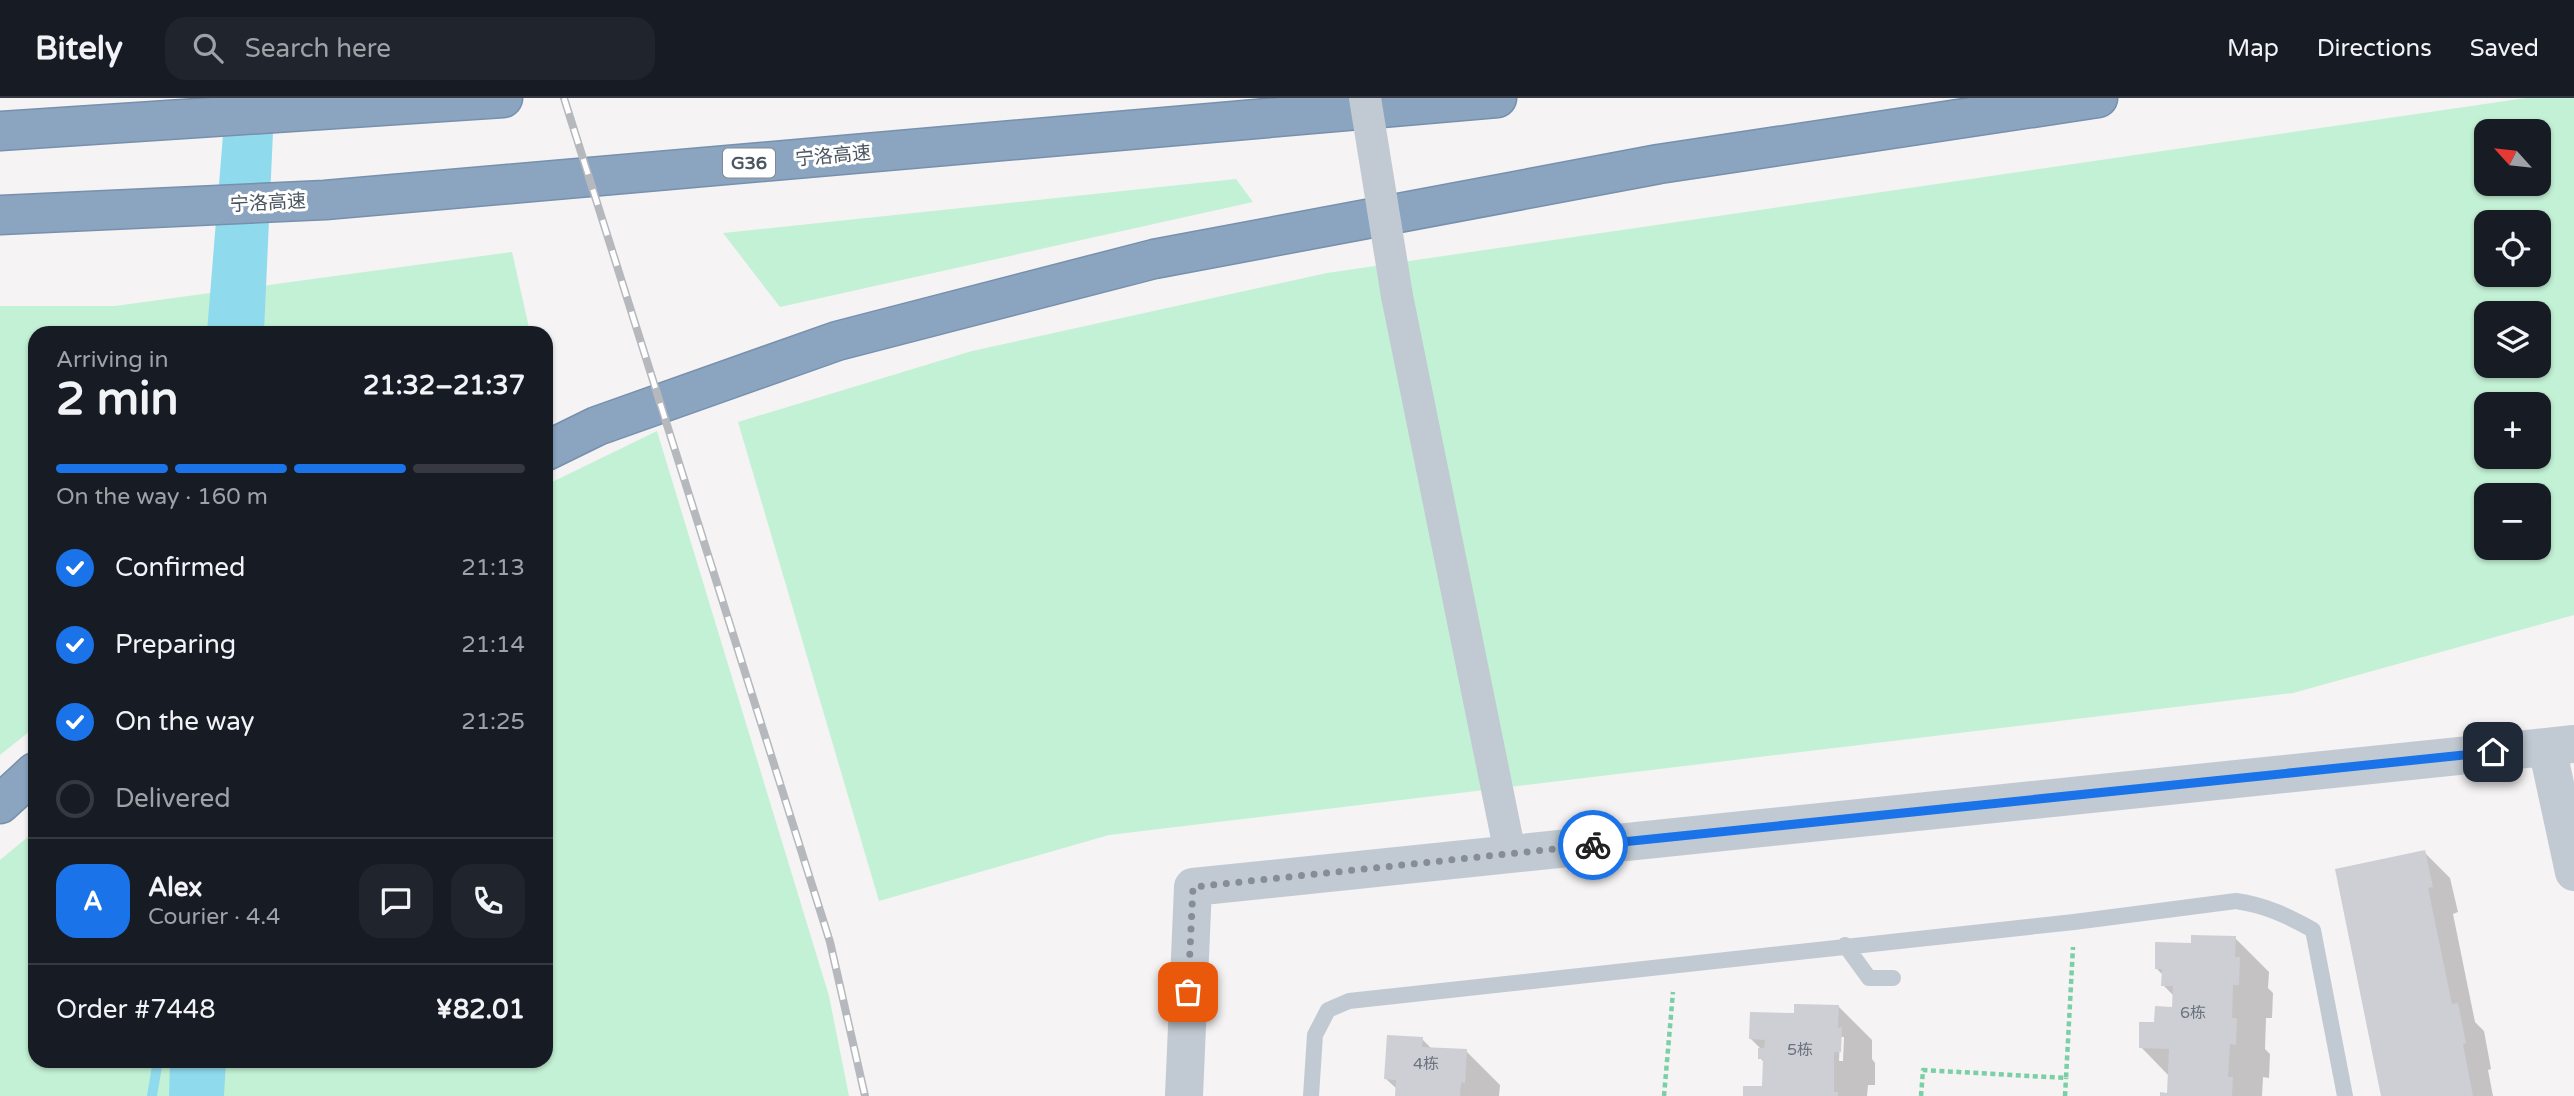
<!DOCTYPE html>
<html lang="en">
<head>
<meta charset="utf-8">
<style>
	:root { --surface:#171b24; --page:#20242c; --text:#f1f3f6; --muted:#9ea1a6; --line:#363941; --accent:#1a73e8 }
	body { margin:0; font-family:"Varela Round","Noto Sans SC",sans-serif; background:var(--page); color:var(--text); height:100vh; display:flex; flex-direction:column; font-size:26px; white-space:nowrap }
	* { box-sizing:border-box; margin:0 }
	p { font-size:23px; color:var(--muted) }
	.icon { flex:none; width:38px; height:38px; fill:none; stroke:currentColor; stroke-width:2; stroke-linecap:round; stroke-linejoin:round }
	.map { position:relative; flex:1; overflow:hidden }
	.drawer { position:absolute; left:28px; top:228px; width:525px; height:742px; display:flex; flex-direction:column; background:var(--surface); border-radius:21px; box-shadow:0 2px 5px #0004 }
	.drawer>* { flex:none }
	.needle { width:46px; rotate:297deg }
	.fabs { position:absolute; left:2474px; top:21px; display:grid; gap:14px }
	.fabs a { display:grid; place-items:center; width:77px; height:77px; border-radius:14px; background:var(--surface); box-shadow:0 2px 5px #0004; font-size:35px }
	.pin { position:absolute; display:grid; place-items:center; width:60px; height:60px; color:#fff; margin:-30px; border-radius:14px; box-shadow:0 4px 10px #0006 }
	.courier { position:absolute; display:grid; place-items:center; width:70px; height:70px; margin:-35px; border:5px solid #1a73e8; border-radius:50%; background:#fff; color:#222; box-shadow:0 2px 9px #0007 }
	.head em { font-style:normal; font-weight:700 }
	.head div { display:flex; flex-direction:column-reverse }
	.head { display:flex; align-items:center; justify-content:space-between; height:119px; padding:0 28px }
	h1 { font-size:46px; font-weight:700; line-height:52px }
	.bar { display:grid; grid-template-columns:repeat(4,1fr); gap:10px 7px; align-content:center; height:84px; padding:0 28px }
	.bar i { height:9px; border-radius:5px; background:var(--line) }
	.bar .on { background:var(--accent) }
	.bar p { grid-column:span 4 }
	.line { display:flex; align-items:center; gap:18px; padding:0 28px; border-top:2px solid var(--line) }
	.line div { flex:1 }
	.round { display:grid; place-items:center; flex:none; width:74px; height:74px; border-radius:21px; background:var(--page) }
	ol { padding:0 28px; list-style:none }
	li { display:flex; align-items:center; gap:21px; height:77px }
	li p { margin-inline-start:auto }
	li .icon { padding:7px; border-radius:50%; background:var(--accent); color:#fff; stroke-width:4 }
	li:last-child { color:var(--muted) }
	li i { width:38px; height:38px; border:4px solid var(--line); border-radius:50% }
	header { display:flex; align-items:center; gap:42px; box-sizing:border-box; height:98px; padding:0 35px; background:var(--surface); border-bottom:2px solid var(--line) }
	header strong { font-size:33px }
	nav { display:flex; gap:38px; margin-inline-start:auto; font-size:24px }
	.search { width:490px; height:63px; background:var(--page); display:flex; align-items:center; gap:18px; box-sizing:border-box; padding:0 24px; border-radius:21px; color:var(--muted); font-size:26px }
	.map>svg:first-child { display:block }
	.green { fill:#c3f1d5; fill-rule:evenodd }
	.water { fill:#90daee }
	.shadow { fill:#0003; fill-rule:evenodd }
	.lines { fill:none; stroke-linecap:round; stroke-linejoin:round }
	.stream { stroke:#90daee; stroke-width:10 }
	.building { fill:#cdcfd5 }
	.motorway-casing { stroke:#7690ad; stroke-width:41 }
	.path { stroke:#7ad0a6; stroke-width:4.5; stroke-dasharray:5 3.5; stroke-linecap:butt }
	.service { stroke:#c1cad2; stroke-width:16 }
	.minor { stroke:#c1cad2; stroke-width:32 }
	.tertiary { stroke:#c1cad2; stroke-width:38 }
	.motorway { stroke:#8ba5c1; stroke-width:38 }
	.rail-casing { stroke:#b5b8bd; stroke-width:8 }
	.rail { stroke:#fff; stroke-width:5; stroke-dasharray:16; stroke-linecap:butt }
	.minor-bridge { stroke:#c1cad2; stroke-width:32 }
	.done { stroke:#868d94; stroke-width:7; stroke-dasharray:0 12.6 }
	.route { stroke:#1a73e8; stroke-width:9 }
	.labels { text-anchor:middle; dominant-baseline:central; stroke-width:6; stroke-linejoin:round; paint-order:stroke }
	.number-label { font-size:16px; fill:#6b747e }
	.shield { fill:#fff; stroke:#808990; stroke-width:2 }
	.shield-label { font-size:18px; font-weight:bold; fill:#4a5661 }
	.street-label { font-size:19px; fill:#4a5661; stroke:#fff }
</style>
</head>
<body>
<header>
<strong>Bitely</strong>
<div class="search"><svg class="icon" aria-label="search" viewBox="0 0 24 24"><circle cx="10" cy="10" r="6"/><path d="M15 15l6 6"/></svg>Search here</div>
<nav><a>Map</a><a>Directions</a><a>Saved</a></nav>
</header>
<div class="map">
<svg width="2574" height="998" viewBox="0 0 2574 998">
	<rect width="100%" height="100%" fill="#f5f3f3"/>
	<path class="green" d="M2526 0H2574V517L2293 595 1109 737 879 803 738 324 972 253 1327 175ZM2487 33H2539V86H2487ZM2487 124H2539V177H2487ZM2487 215H2539V268H2487ZM2487 306H2539V359H2487ZM2487 397H2539V450H2487Z
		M1236 81 1253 104 780 209 723 135Z
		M512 154 530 234H35V629L0 657V208H115Z
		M657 333 829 898 849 998H0V762L35 733V962H546V387Z"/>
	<path class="water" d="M226 0H282L273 34 264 234H207Z
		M170 963H226L224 998H169Z"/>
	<path class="shadow" d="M2424 754 2450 780 2458 814 2453 816 2475 924 2484 933 2491 971 2488 972 2493 998H2383Z
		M2235 840 2269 874 2268 890 2273 895 2272 920H2266L2265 951 2270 956 2269 980 2263 979 2262 998H2162L2169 997V978L2141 949 2156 926 2174 911V898L2163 887V877L2157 871 2192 847Z
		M1838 908 1872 942V961L1875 965V987H1868L1867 998H1745L1764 990 1765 965 1760 960V950L1751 941 1796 917ZM1840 939H1844L1843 963H1839Z
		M1422 941 1432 951 1466 953 1500 987 1499 998H1397V991L1386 981Z"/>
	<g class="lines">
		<path class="stream" d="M152 998 158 962"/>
	</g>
	<path class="building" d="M2425 752 2433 789 2428 790 2452 906 2458 905 2466 945 2463 946 2473 998H2381L2335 771Z
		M2191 837 2236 838 2235 859H2240L2239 887H2233L2232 920H2237L2236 947 2230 946 2228 979H2233L2232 998H2160V994L2167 995 2169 951 2139 950V924H2154L2155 908 2172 909 2173 888H2161L2162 871H2155V844L2191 845Z
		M1794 906 1839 907 1838 930 1842 929 1841 954H1834V994H1838V998H1743V988H1762L1763 961H1758V950H1764L1765 942 1749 941 1750 914 1794 915Z
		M1387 937 1423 939 1422 949 1467 951 1465 985 1461 984 1460 998H1395L1396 982 1384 981Z"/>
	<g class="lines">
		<defs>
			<path id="motorway" d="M0 33 503 0
				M0 117 325 102 1497 0
				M546 353 597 328 837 243 1154 161 1659 66 2098 0
				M0 706 35 674"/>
		</defs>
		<use href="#motorway" class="motorway-casing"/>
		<path class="path" d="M1664 998 1673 894
			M1921 998 1923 972 2066 980 2073 849
			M2065 998 2066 980"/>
		<path class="service" d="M1845 847 1869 880H1893
			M1311 998 1315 937 1328 912 1349 903 2074 824 2236 803C2265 807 2288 818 2313 832L2345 998"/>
		<path class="minor" d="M1397 198 1510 755"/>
		<path class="tertiary" d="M2547 649 2574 774
			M1184 998 1193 789 2574 646"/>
		<use href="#motorway" class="motorway"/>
		<defs>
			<path id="rail" d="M564 0 830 844 865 998"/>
		</defs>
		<use href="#rail" class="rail-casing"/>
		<use href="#rail" class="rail"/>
		<path class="minor-bridge" d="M1365 0 1397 198"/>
	</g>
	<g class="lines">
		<path class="done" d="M1188 894 1193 789 1593 747"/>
		<path class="route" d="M1593 747 2493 654"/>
	</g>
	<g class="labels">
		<g class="number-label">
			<text x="2193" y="915">6栋</text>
			<text x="1800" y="952">5栋</text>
			<text x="1426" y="966">4栋</text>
		</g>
		<rect class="shield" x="723" y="50.5" width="52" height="29" rx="5"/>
		<g class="shield-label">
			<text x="749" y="65">G36</text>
		</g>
		<g class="street-label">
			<text transform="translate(833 58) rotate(-5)">宁洛高速</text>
			<text transform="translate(268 105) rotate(-3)">宁洛高速</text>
		</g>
	</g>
</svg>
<div class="fabs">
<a><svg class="needle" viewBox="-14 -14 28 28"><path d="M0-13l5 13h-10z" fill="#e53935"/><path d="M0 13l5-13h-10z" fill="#9ea1a6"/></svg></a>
<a><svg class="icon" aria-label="locate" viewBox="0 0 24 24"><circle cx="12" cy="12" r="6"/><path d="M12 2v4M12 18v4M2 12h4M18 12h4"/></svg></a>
<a><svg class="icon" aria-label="layers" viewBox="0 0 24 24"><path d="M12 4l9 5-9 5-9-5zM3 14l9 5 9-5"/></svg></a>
<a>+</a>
<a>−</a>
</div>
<div class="pin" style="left:1188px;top:894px;background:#ea580c"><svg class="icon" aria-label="bag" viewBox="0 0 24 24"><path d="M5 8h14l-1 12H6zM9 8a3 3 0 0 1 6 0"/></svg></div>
<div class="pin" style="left:2493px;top:654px;background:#1f2937"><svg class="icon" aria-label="home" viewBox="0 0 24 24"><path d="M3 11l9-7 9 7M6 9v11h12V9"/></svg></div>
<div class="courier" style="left:1593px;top:747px"><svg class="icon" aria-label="bike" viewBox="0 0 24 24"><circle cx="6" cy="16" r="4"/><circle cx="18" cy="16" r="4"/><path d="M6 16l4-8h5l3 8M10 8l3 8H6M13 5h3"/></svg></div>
<section class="drawer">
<div class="head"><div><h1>2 min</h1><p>Arriving in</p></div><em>21:32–21:37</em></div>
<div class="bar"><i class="on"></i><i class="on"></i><i class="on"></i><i></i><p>On the way · 160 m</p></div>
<ol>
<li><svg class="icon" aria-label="check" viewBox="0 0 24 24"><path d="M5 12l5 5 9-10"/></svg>Confirmed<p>21:13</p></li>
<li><svg class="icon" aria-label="check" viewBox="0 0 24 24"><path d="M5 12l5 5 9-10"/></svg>Preparing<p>21:14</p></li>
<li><svg class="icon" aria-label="check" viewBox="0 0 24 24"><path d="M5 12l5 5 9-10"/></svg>On the way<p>21:25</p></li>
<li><i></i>Delivered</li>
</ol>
<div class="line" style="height:126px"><b class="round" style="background:var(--accent);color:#fff">A</b><div><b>Alex</b><p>Courier · 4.4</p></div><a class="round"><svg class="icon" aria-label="chat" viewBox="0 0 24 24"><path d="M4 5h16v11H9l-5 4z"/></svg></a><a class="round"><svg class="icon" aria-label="phone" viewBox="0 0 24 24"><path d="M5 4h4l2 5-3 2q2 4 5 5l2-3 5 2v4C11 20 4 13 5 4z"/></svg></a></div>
<div class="line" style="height:91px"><div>Order #7448</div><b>¥82.01</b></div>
</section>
</div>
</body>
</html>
